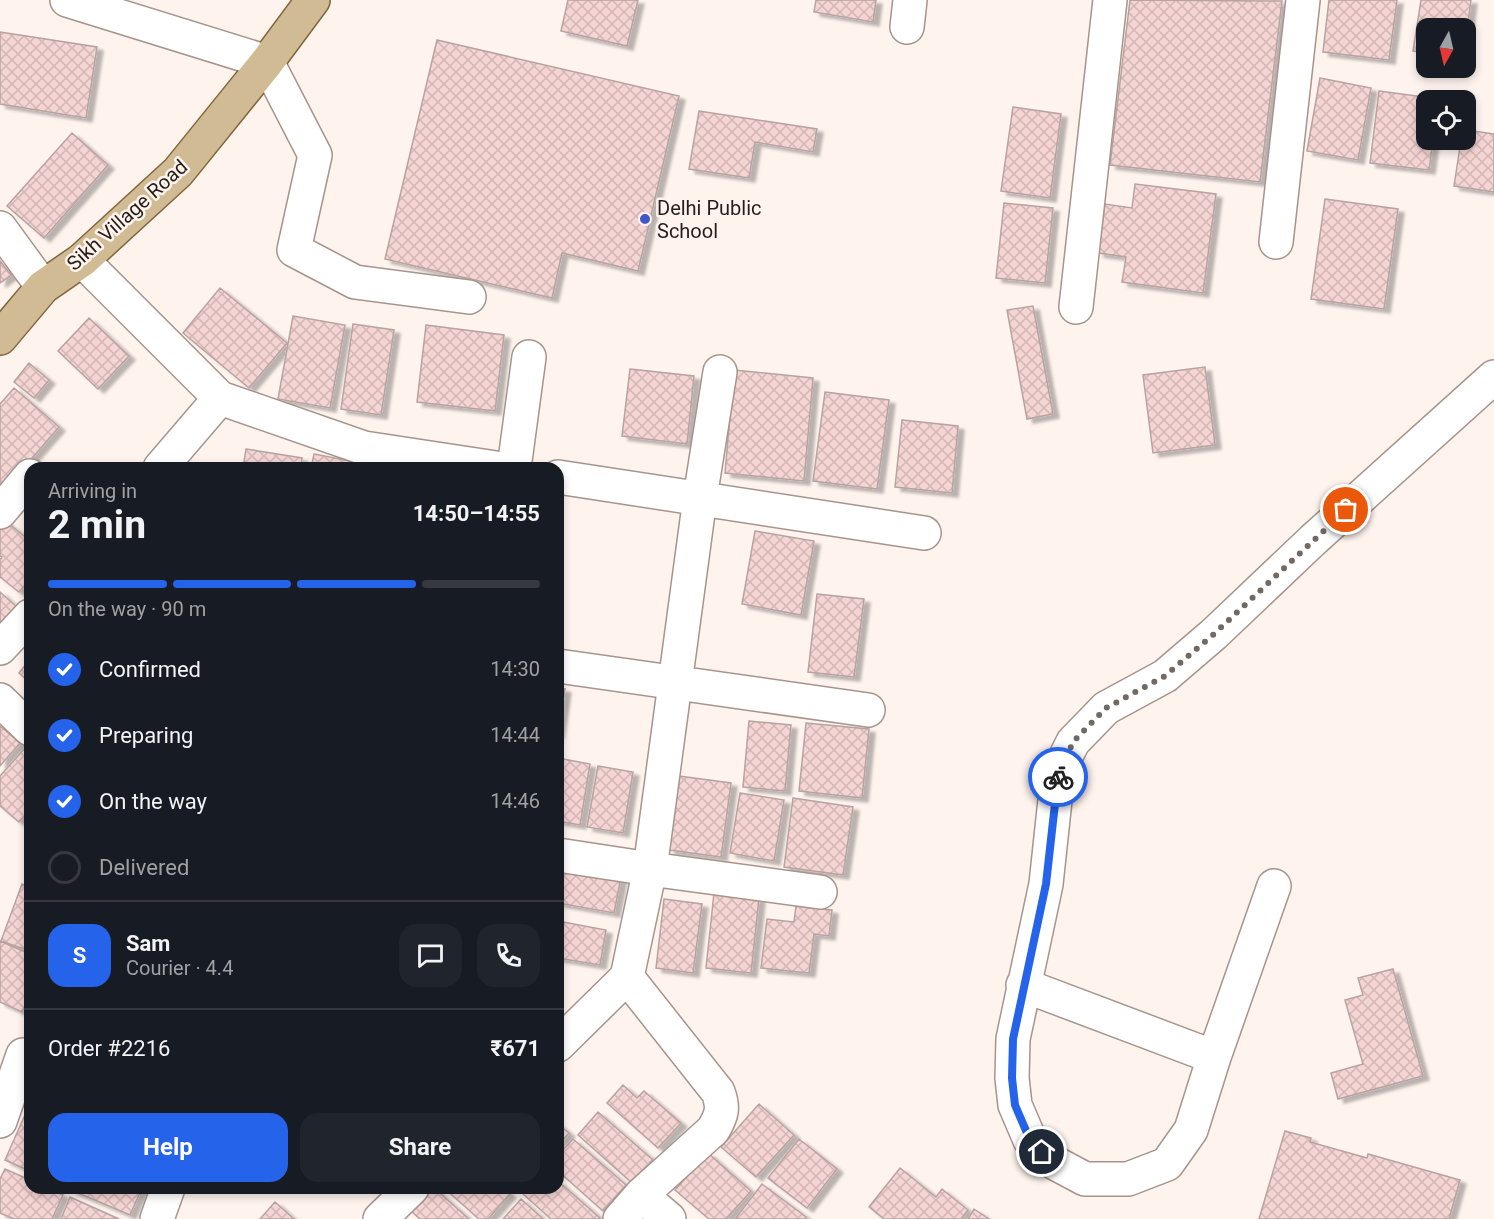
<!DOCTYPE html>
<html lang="en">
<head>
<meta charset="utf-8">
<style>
	:root { --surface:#171b24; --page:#20242c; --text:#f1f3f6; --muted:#9ea1a6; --line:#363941; --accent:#2563eb }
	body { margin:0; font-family:Roboto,sans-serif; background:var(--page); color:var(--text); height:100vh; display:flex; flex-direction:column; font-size:22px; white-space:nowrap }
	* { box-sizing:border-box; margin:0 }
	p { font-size:20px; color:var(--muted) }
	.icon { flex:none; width:33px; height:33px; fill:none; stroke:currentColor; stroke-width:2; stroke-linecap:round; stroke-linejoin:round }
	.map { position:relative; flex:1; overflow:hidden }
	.panel { position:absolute; left:24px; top:462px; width:540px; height:732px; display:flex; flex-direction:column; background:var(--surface); border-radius:18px; box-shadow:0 3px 9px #0003 }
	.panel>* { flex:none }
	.needle { width:39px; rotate:188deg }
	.tools { position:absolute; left:1416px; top:18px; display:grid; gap:12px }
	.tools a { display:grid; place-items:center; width:60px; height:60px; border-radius:12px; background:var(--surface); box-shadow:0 3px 9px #0003; font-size:30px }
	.pin { position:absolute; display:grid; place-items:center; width:51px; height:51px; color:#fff; margin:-26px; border:3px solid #fff; border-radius:50%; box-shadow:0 2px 6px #0007 }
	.courier { position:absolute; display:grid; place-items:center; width:60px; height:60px; margin:-30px; border:4px solid #2563eb; border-radius:50%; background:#fff; color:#222; box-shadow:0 2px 8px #0007 }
	.head em { font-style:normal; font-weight:700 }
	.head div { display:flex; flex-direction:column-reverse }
	.head { display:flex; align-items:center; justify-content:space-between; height:102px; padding:0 24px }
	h1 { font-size:39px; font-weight:700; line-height:45px }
	.bar { display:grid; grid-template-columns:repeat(4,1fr); gap:9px 6px; align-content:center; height:72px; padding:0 24px }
	.bar i { height:8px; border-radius:4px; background:var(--line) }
	.bar .selected { background:var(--accent) }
	.bar p { grid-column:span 4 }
	.line { display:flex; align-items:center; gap:15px; padding:0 24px; border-top:2px solid var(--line) }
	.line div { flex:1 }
	.round { display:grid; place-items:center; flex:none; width:63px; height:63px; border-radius:18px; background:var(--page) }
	ol { padding:0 24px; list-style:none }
	li { display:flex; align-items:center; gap:18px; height:66px }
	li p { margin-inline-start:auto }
	li .icon { padding:6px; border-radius:50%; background:var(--accent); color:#fff; stroke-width:4 }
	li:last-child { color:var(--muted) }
	li i { width:33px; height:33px; border:3px solid var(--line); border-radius:50% }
	.primary-button { display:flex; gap:12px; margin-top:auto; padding:12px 24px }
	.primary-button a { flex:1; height:69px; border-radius:18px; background:var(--accent); color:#fff; font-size:24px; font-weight:700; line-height:69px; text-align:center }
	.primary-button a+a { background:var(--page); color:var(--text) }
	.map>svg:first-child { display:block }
	.building { fill:url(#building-cross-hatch); stroke:#b8a3a2; stroke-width:1.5; filter:url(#shadow) }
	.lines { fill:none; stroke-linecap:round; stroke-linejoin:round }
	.minor-casing { stroke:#a6958c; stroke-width:36 }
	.major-casing { stroke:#81663b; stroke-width:36 }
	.minor { stroke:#fff; stroke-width:33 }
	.major { stroke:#d1bb94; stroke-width:33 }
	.done { stroke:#716964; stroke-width:6; stroke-dasharray:0 10.8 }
	.route { stroke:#2563eb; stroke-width:8 }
	.poi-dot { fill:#3f57ca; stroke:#fef3ed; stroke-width:2 }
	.labels { text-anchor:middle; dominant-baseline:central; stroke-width:5; stroke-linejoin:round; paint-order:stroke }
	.poi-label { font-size:20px; fill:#251f1b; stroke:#fef3ed; text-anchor:start }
	.street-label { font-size:20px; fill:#251f1b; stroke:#fef3ed }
</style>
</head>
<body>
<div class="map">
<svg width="1494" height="1219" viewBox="0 0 1494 1219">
	<defs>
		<pattern id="building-cross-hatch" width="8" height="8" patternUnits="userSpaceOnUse" patternTransform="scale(1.5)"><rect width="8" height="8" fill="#f5d5d3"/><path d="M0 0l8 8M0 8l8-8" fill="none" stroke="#d2b6b5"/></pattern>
		<filter id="shadow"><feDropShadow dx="6" dy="4" stdDeviation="1.5" flood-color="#0004"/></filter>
	</defs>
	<rect width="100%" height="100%" fill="#fef3ed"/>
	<path class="building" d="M568 0H638L627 46 561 31Z
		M816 0H876L873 22 814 12Z
		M1130 0 1282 1 1260 182 1110 165Z
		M1329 0H1397L1389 60 1323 52Z
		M1421 0H1471L1466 37V28H1426V53L1413 51Z
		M0 32 97 47 86 118 0 104Z
		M437 40 679 96 638 271 562 253 552 298 385 259Z
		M1320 78 1371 88 1358 160 1307 151Z
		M1379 91 1439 99 1426 100V140H1433L1429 170 1370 163Z
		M1013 107 1061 114 1050 198 1001 191Z
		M699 111 817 129 813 152 755 142 749 178 689 169Z
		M1466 130 1494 134V192L1454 186 1461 140H1466Z
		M72 133 108 165 44 238 7 206Z
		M1135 184 1216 194 1203 293 1122 282 1126 257 1098 253 1105 204 1132 208Z
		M1325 199 1398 209 1384 309 1311 299Z
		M1004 203 1053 208 1045 283 996 278Z
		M0 261 11 275 0 283Z
		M220 288 287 343 249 388 183 333Z
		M1033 306 1053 414 1027 419 1007 310Z
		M293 316 345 325 330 408 278 399Z
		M89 318 129 356 98 389 58 351Z
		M353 324 394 330 381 415 341 409Z
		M426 325 504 335 495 411 417 402Z
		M29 363 49 380 34 398 14 382Z
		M1205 367 1215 445 1153 453 1143 375Z
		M630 369 694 376 687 444 622 436Z
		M734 370 813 378 804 481 725 473Z
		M14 388 59 427 0 495V404Z
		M825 392 889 400 877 489 813 481Z
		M902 420 958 426 952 493 895 487Z
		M246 449 302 458 301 468H243Z
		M314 454 351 461 349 468H311Z
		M3 519 30 541V579L19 592 0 577V560L2 557 0 556V523Z
		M755 531 814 541 801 615 742 604Z
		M0 592 18 608 0 629Z
		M817 594 864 599 854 677 808 672Z
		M30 659V683L19 673Z
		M558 688 565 689 558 735Z
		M749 721 791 725 785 791 743 787Z
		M806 723 869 729 862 798 799 791Z
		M0 726 20 743 0 766Z
		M25 748 30 753V810L19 822 0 806V776Z
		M558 758 590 764 580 825 558 821Z
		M598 766 633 772 623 833 587 827Z
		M679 776 731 783 721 857 669 850Z
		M740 793 784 800 774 861 730 853Z
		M793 798 853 807 843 875 784 867Z
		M563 868 621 877 614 913 558 903Z
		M22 884 30 887V951L1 941Z
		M714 893 759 898 751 973 706 968Z
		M664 899 702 904 693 973 656 968Z
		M796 906 832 910 829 936 814 934 809 973 761 968 767 919 794 922Z
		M558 921 606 930 600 965 558 958Z
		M0 941 30 954V993L22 1012 0 1002Z
		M1393 969 1423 1076 1338 1099 1331 1073 1363 1064 1345 1000 1363 995 1358 978Z
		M623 1085 637 1098 644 1091 681 1123 658 1148 607 1103Z
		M759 1104 794 1135 756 1177 721 1147Z
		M598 1112 653 1160 632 1183 578 1135Z
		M24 1117 30 1120V1171L5 1160Z
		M558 1124 569 1133 558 1145Z
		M1285 1131 1311 1138 1310 1142 1367 1158 1368 1154 1460 1180 1449 1219H1259Z
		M573 1139 626 1185 603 1211 558 1171V1155Z
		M799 1139 837 1169 807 1208 768 1178Z
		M708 1153 751 1191 726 1219H709L675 1190Z
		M900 1168 936 1197 942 1189 968 1210 961 1219H884L869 1207Z
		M5 1169 30 1180V1188H47L63 1195 52 1219H14L0 1213V1179Z
		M558 1181 600 1218 599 1219H551L523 1194 528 1188H558Z
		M762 1184 806 1217 805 1219H735Z
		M72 1188H142L130 1215 71 1190Z
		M431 1188H434L469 1219H420L411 1211Z
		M444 1188H503L510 1194 488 1219H479Z
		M70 1197 119 1219H61Z
		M521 1199 543 1219H503Z
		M275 1202 294 1219H260Z
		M974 1209 989 1219H968Z"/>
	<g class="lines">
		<defs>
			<path id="minor" d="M67 0 267 62 315 155 294 250 355 282 469 297
				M907 27 910 0
				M0 228 43 287
				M1276 242 1303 0
				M82 260 220 398 364 448 496 468
				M1076 307 1110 0
				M160 468 220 398
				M514 468 529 357
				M558 477 924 533
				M0 512 30 476
				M0 648 30 616
				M558 666 868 710
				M0 700 30 729
				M558 855 650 869 820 892
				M1274 886 1214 1057 1191 1130 1167 1164 1128 1179H1085L1055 1163 1030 1140 1015 1105 1012 1078 1013 1039 1046 884 1058 772 1073 742 1106 708 1165 676 1214 634 1313 540 1494 377
				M1023 985 1214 1057
				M558 1045 627 977 650 869 700 498 720 372
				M0 1121 23 1055
				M641 1195 669 1219
				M157 1219 168 1188
				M380 1219 412 1188
				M620 1219 641 1195 713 1130C722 1115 724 1108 718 1092L627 977"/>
			<path id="major" d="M0 338 43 287 82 260 178 172 267 62 313 0"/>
		</defs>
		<use href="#minor" class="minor-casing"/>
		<use href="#major" class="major-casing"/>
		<use href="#minor" class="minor"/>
		<use href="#major" class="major"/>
	</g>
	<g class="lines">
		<path class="done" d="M1058 777 1073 742 1106 708 1165 676 1214 634 1346 510"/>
		<path class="route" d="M1042 1152 1030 1140 1015 1105 1012 1078 1013 1039 1046 884 1058 777"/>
	</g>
	<circle class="poi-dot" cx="645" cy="219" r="6"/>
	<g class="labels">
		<g class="poi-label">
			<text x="657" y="208">Delhi Public<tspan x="657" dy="23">School</tspan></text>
		</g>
		<g class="street-label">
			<text transform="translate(127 215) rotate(-42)">Sikh Village Road</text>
		</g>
	</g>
</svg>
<div class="tools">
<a><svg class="needle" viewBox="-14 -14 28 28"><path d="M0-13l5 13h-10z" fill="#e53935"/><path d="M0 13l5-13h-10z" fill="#9ea1a6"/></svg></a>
<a><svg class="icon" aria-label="locate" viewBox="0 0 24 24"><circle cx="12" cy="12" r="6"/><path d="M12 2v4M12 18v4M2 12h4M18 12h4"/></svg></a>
</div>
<div class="pin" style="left:1346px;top:510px;background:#ea580c"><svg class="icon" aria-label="bag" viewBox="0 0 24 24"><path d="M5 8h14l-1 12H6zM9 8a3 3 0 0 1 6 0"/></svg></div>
<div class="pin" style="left:1042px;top:1152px;background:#1f2937"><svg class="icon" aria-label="home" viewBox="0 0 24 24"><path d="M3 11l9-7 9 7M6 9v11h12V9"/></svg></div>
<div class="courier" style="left:1058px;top:777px"><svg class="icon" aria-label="bike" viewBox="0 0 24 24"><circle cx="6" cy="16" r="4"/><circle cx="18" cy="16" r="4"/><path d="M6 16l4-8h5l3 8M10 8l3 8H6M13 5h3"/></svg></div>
<section class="panel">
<div class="head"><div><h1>2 min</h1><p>Arriving in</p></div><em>14:50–14:55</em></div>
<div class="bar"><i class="selected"></i><i class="selected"></i><i class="selected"></i><i></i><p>On the way · 90 m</p></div>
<ol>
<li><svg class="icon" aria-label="check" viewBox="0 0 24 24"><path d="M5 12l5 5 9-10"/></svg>Confirmed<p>14:30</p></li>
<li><svg class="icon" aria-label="check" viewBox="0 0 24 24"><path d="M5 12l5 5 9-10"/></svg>Preparing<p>14:44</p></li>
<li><svg class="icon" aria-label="check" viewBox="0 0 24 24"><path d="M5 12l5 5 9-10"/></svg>On the way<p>14:46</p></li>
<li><i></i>Delivered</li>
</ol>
<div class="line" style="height:108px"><b class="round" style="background:var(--accent);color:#fff">S</b><div><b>Sam</b><p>Courier · 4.4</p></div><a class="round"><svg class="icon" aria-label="chat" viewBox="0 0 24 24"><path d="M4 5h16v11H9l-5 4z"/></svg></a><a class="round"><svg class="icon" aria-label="phone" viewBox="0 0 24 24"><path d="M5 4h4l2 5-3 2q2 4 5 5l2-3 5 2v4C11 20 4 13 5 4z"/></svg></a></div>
<div class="line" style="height:78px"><div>Order #2216</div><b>₹671</b></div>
<div class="primary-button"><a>Help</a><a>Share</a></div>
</section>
</div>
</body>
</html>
